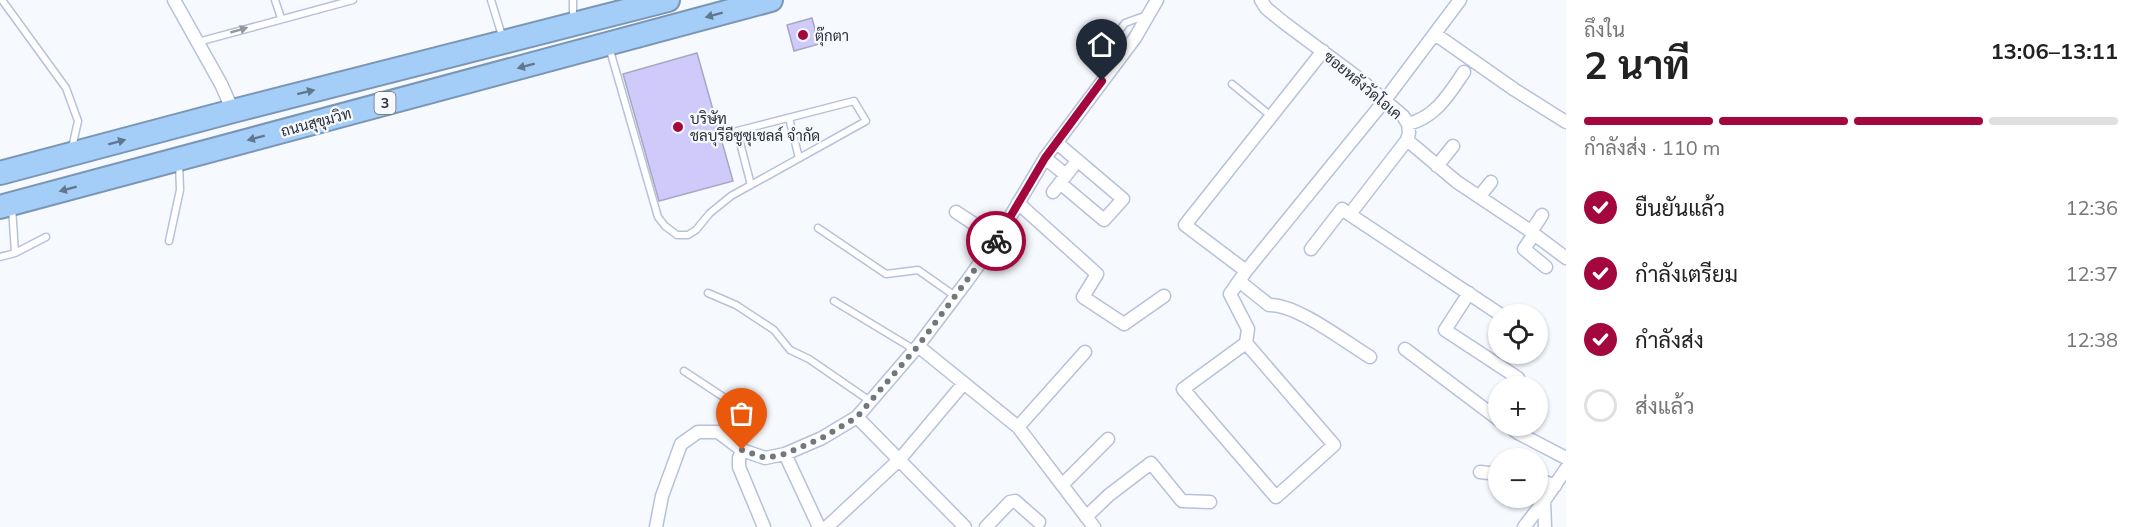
<!DOCTYPE html>
<html lang="th">
<head>
<meta charset="utf-8">
<style>
	:root { --surface:#fff; --page:#f2f2f2; --text:#222; --muted:#767676; --line:#e0e0e0; --accent:#a3073d }
	body { margin:0; font-family:Mulish,Sarabun,sans-serif; background:var(--page); color:var(--text); height:100vh; display:flex; flex-direction:column; font-size:22px; white-space:nowrap }
	* { box-sizing:border-box; margin:0 }
	p { font-size:20px; color:var(--muted) }
	.icon { flex:none; width:33px; height:33px; fill:none; stroke:currentColor; stroke-width:2; stroke-linecap:round; stroke-linejoin:round }
	.map { position:relative; flex:1; overflow:hidden }
	.panel { display:flex; flex-direction:column; background:var(--surface); width:570px }
	.panel>* { flex:none }
	.controls { position:absolute; left:1488px; top:304px; display:grid; gap:12px }
	.controls a { display:grid; place-items:center; width:60px; height:60px; border-radius:50%; background:var(--surface); box-shadow:0 2px 4px #0004; font-size:30px }
	.pin { position:absolute; display:grid; place-items:center; width:51px; height:51px; color:#fff; margin:-62px -26px; border-radius:50% 50% 50% 0; rotate:-45deg; box-shadow:0 0 6px #0007 }
	.pin .icon { rotate:45deg }
	.courier { position:absolute; display:grid; place-items:center; width:60px; height:60px; margin:-30px; border:4px solid #a3073d; border-radius:50%; background:#fff; color:#222; box-shadow:0 2px 8px #0007 }
	.overview em { font-style:normal; font-weight:700 }
	.overview div { display:flex; flex-direction:column-reverse }
	.overview { display:flex; align-items:center; justify-content:space-between; height:102px; padding:0 18px }
	h1 { font-size:39px; font-weight:700; line-height:45px }
	.bar { display:grid; grid-template-columns:repeat(4,1fr); gap:9px 6px; align-content:center; height:72px; padding:0 18px }
	.bar i { height:8px; border-radius:4px; background:var(--line) }
	.bar .on { background:var(--accent) }
	.bar p { grid-column:span 4 }
	ol { padding:0 18px; list-style:none }
	li { display:flex; align-items:center; gap:18px; height:66px }
	li p { margin-inline-start:auto }
	li .icon { padding:6px; border-radius:50%; background:var(--accent); color:#fff; stroke-width:4 }
	li:last-child { color:var(--muted) }
	li i { width:33px; height:33px; border:3px solid var(--line); border-radius:50% }
	main { display:flex; flex:1; min-height:0 }
	.map>svg:first-child { display:block }
	.building { fill:#cfcaf9; stroke:#a9a7c1; stroke-width:1.5 }
	.lines { fill:none; stroke-linecap:round; stroke-linejoin:round }
	.lane-casing { stroke:#b7c1db; stroke-width:9 }
	.street-casing { stroke:#b7c1db; stroke-width:15 }
	.highway-casing { stroke:#7a96b4; stroke-width:26 }
	.lane { stroke:#fff; stroke-width:6 }
	.street { stroke:#fff; stroke-width:12 }
	.highway { stroke:#a4cef7; stroke-width:22 }
	.oneway { fill:#61778e }
	.oneway2 { fill:#95979c }
	.done { stroke:#72767e; stroke-width:6; stroke-dasharray:0 10.8 }
	.route { stroke:#a3073d; stroke-width:8 }
	.poi-dot { fill:#a3073d; stroke:#f6f9fe; stroke-width:2 }
	.labels { text-anchor:middle; dominant-baseline:central; stroke-width:4.5; stroke-linejoin:round; paint-order:stroke }
	.shield { fill:#f6f9fe; stroke:#686c74; stroke-width:1.5 }
	.shield-label { font-size:14px; font-weight:bold; fill:#2b2f39 }
	.poi-label { font-size:15px; fill:#2b2f39; stroke:#f6f9fe; text-anchor:start }
	.street-label { font-size:15px; fill:#2b2f39; stroke:#f6f9fe }
</style>
</head>
<body>
<main>
<div class="map">
<svg width="1566" height="527" viewBox="0 0 1566 527">
	<rect width="100%" height="100%" fill="#f6f9fe"/>
	<path class="building" d="M812 18 819 44 794 51 787 25Z
		M697 53 733 181 659 201 623 74Z"/>
	<g class="lines">
		<defs>
			<path id="lane" d="M2 0 66 88 78 121 72 148
				M275 0 281 18
				M491 0 503 39
				M573 20V0
				M1116 35 1125 23 1147 15
				M198 42 353 0
				M609 47 658 217 665 226 677 235H688L696 230 710 213 731 196 866 121 854 101 737 131 751 185
				M1103 49 1116 35 1129 46
				M1232 84 1271 116
				M789 118 799 158
				M12 207 15 253
				M818 228 886 274 918 270 955 296
				M169 241 180 190 179 162
				M0 257 15 253 46 237
				M708 293 736 305 774 330 790 350 809 359 870 401
				M834 301 915 350
				M684 371 740 408 741 412 727 438"/>
			<path id="street" d="M174 0 221 84 233 111
				M1261 0 1266 8 1283 22 1357 77 1403 116 1408 124 1409 133 1407 140 1353 210 1352 216 1501 315
				M1435 34 1515 90 1566 122
				M1408 124C1436 117 1449 94 1464 72
				M1407 140 1457 182 1526 228 1566 258
				M1057 143 1123 199 1104 220 1060 183
				M1045 158 1066 175
				M1437 166 1453 146
				M1053 192 1077 161
				M1479 197 1491 182
				M1018 203 1097 274 1083 297 1124 324 1164 296
				M956 212 997 239
				M1531 232 1542 215
				M1534 234 1524 249 1546 267
				M1311 249 1342 209 1352 216
				M1246 271 1185 225 1323 51
				M1239 281 1269 305C1297 304 1345 342 1370 357
				M1469 293 1445 330 1518 378
				M1246 343 1183 389 1276 497 1334 445 1246 343 1248 329 1230 294 1246 271 1385 100 1460 0
				M918 346 1018 427 1094 527
				M1405 349 1498 419
				M857 417 965 527
				M1509 426 1518 433 1566 458
				M1018 427 1085 352
				M742 450 739 458V467L764 527
				M785 454 819 527
				M1480 472 1498 474
				M1538 479 1555 486
				M1062 485 1108 439
				M1086 517 1109 495 1151 463 1182 501 1210 502
				M656 527 662 496 681 444 698 432H718L742 450 765 458 785 454 822 438 857 417 918 346 967 281 997 239 1045 158 1135 38 1157 0
				M827 527 900 459 964 383
				M986 527 1010 502 1015 501 1039 522
				M1524 527 1544 501
				M1545 527 1544 501 1566 469"/>
			<path id="highway" d="M0 173 233 111 668 0
				M0 207 771 0"/>
		</defs>
		<use href="#lane" class="lane-casing"/>
		<use href="#street" class="street-casing"/>
		<use href="#highway" class="highway-casing"/>
		<use href="#lane" class="lane"/>
		<use href="#street" class="street"/>
		<use href="#highway" class="highway"/>
	</g>
	<defs><path id="oneway-solid" d="M-6-.8H1V-3.2L6.5 0L1 3.2V.8H-6Z" transform="scale(1.5)"/></defs>
	<g class="oneway">
		<use href="#oneway-solid" transform="translate(714 15) rotate(165)"/>
		<use href="#oneway-solid" transform="translate(526 66) rotate(165)"/>
		<use href="#oneway-solid" transform="translate(306 92) rotate(-14)"/>
		<use href="#oneway-solid" transform="translate(256 138) rotate(165)"/>
		<use href="#oneway-solid" transform="translate(117 142) rotate(-15)"/>
		<use href="#oneway-solid" transform="translate(68 189) rotate(165)"/>
	</g>
	<use class="oneway2" href="#oneway-solid" transform="translate(239 30) rotate(-16)"/>
	<g class="lines">
		<path class="done" d="M742 450 765 458 785 454 822 438 857 417 918 346 996 241"/>
		<path class="route" d="M996 241 1045 158 1102 81"/>
	</g>
	<g class="poi-dot">
		<circle cx="803" cy="35" r="6"/>
		<circle cx="678" cy="127" r="6"/>
	</g>
	<g class="labels">
		<rect class="shield" x="374.5" y="92" width="21" height="22" rx="4.5"/>
		<g class="shield-label">
			<text x="385" y="103">3</text>
		</g>
		<g class="poi-label">
			<text x="815" y="35">ตุ๊กตา</text>
			<text x="690" y="118">บริษัท<tspan x="690" dy="17">ชลบุรีอีซูซุเชลล์ จำกัด</tspan></text>
		</g>
		<g class="street-label">
			<text transform="translate(1363 85) rotate(40)">ซอยหลังวัดโอเค</text>
			<text transform="translate(316 122) rotate(-15)">ถนนสุขุมวิท</text>
		</g>
	</g>
</svg>
<div class="controls">
<a><svg class="icon" aria-label="locate" viewBox="0 0 24 24"><circle cx="12" cy="12" r="6"/><path d="M12 2v4M12 18v4M2 12h4M18 12h4"/></svg></a>
<a>+</a>
<a>−</a>
</div>
<div class="pin" style="left:742px;top:450px;background:#ea580c"><svg class="icon" aria-label="bag" viewBox="0 0 24 24"><path d="M5 8h14l-1 12H6zM9 8a3 3 0 0 1 6 0"/></svg></div>
<div class="pin" style="left:1102px;top:81px;background:#1f2937"><svg class="icon" aria-label="home" viewBox="0 0 24 24"><path d="M3 11l9-7 9 7M6 9v11h12V9"/></svg></div>
<div class="courier" style="left:996px;top:241px"><svg class="icon" aria-label="bike" viewBox="0 0 24 24"><circle cx="6" cy="16" r="4"/><circle cx="18" cy="16" r="4"/><path d="M6 16l4-8h5l3 8M10 8l3 8H6M13 5h3"/></svg></div>
</div>
<section class="panel">
<div class="overview"><div><h1>2 นาที</h1><p>ถึงใน</p></div><em>13:06–13:11</em></div>
<div class="bar"><i class="on"></i><i class="on"></i><i class="on"></i><i></i><p>กำลังส่ง · 110 m</p></div>
<ol>
<li><svg class="icon" aria-label="check" viewBox="0 0 24 24"><path d="M5 12l5 5 9-10"/></svg>ยืนยันแล้ว<p>12:36</p></li>
<li><svg class="icon" aria-label="check" viewBox="0 0 24 24"><path d="M5 12l5 5 9-10"/></svg>กำลังเตรียม<p>12:37</p></li>
<li><svg class="icon" aria-label="check" viewBox="0 0 24 24"><path d="M5 12l5 5 9-10"/></svg>กำลังส่ง<p>12:38</p></li>
<li><i></i>ส่งแล้ว</li>
</ol>
</section>
</main>
</body>
</html>
